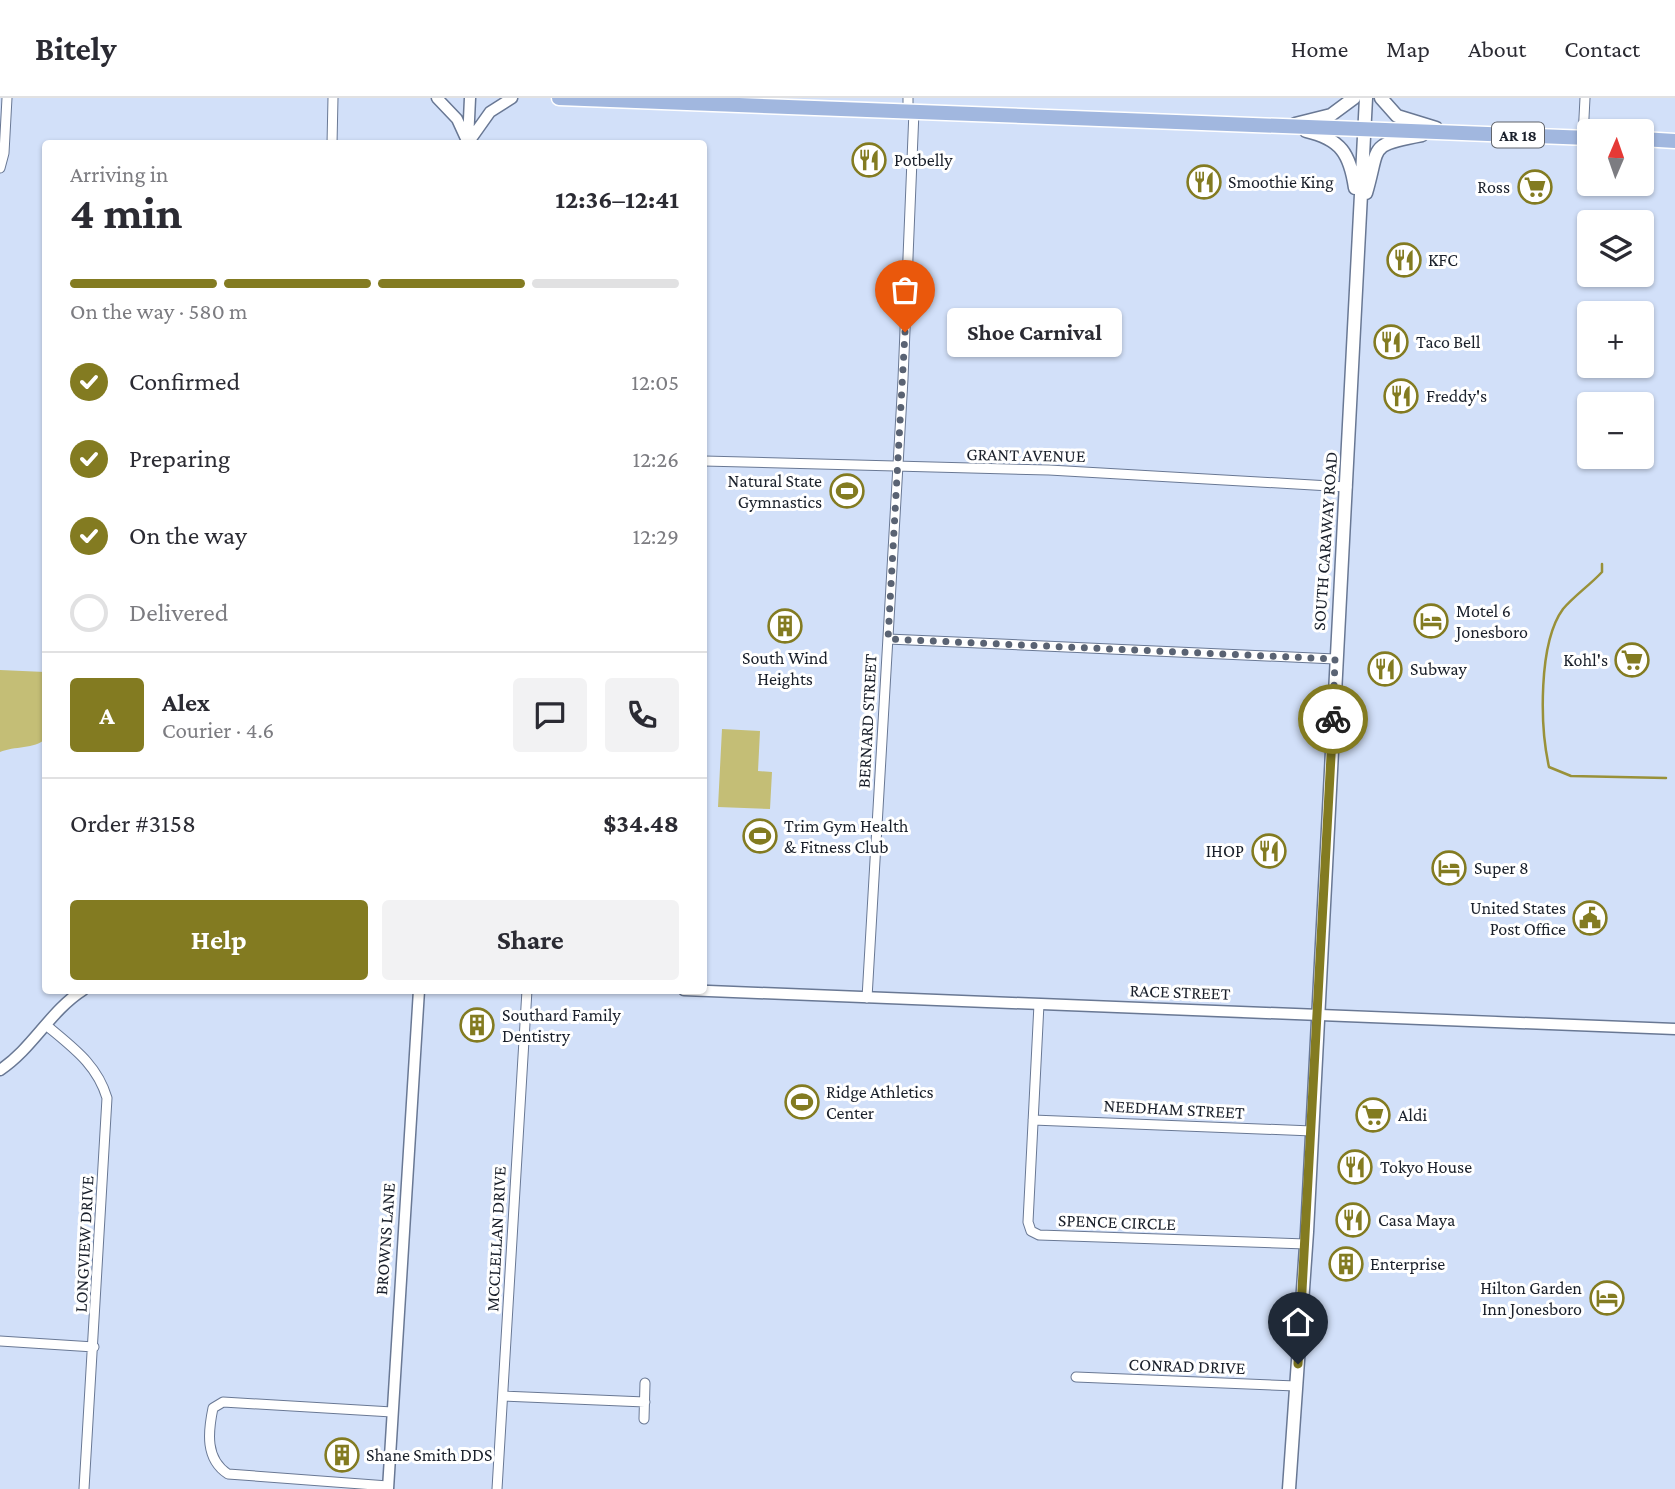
<!DOCTYPE html>
<html lang="en">
<head>
<meta charset="utf-8">
<style>
	:root { --surface:#fff; --page:#f2f2f3; --text:#2b2b33; --muted:#7c7c81; --line:#e1e1e2; --accent:#837b21 }
	body { margin:0; font-family:"Crimson Pro",serif; background:var(--page); color:var(--text); height:100vh; display:flex; flex-direction:column; font-size:26px; white-space:nowrap }
	* { box-sizing:border-box; margin:0 }
	p { font-size:23px; color:var(--muted) }
	.icon { flex:none; width:38px; height:38px; fill:none; stroke:currentColor; stroke-width:2; stroke-linecap:round; stroke-linejoin:round }
	.map { position:relative; flex:1; overflow:hidden }
	.panel { position:absolute; left:42px; top:42px; width:665px; height:854px; display:flex; flex-direction:column; background:var(--surface); border-radius:7px; box-shadow:0 2px 5px #0004 }
	.panel>* { flex:none }
	.needle { width:46px; rotate:2deg }
	.tools { position:absolute; left:1577px; top:21px; display:grid; gap:14px }
	.tools a { display:grid; place-items:center; width:77px; height:77px; border-radius:7px; background:var(--surface); box-shadow:0 2px 5px #0004; font-size:35px }
	.pin { position:absolute; display:grid; place-items:center; width:60px; height:60px; color:#fff; margin:-72px -30px; border-radius:50% 50% 50% 0; rotate:-45deg; box-shadow:0 0 7px #0007 }
	.pin .icon { rotate:45deg }
	.courier { position:absolute; display:grid; place-items:center; width:70px; height:70px; margin:-35px; border:5px solid #837b21; border-radius:50%; background:#fff; color:#222; box-shadow:0 2px 9px #0007 }
	.bubble { position:absolute; height:49px; border-radius:7px; background:var(--surface); box-shadow:0 2px 5px #0004; font-size:23px; font-weight:700; line-height:49px; text-align:center }
	.head em { font-style:normal; font-weight:700 }
	.head div { display:flex; flex-direction:column-reverse }
	.head { display:flex; align-items:center; justify-content:space-between; height:119px; padding:0 28px }
	h1 { font-size:46px; font-weight:700; line-height:52px }
	.bar { display:grid; grid-template-columns:repeat(4,1fr); gap:10px 7px; align-content:center; height:84px; padding:0 28px }
	.bar i { height:9px; border-radius:5px; background:var(--line) }
	.bar .active { background:var(--accent) }
	.bar p { grid-column:span 4 }
	.line { display:flex; align-items:center; gap:18px; padding:0 28px; border-top:2px solid var(--line) }
	.line div { flex:1 }
	.round { display:grid; place-items:center; flex:none; width:74px; height:74px; border-radius:7px; background:var(--page) }
	ol { padding:0 28px; list-style:none }
	li { display:flex; align-items:center; gap:21px; height:77px }
	li p { margin-inline-start:auto }
	li .icon { padding:7px; border-radius:50%; background:var(--accent); color:#fff; stroke-width:4 }
	li:last-child { color:var(--muted) }
	li i { width:38px; height:38px; border:4px solid var(--line); border-radius:50% }
	.action { display:flex; gap:14px; margin-top:auto; padding:14px 28px }
	.action a { flex:1; height:80px; border-radius:7px; background:var(--accent); color:#fff; font-size:28px; font-weight:700; line-height:80px; text-align:center }
	.action a+a { background:var(--page); color:var(--text) }
	header { display:flex; align-items:center; gap:42px; box-sizing:border-box; height:98px; padding:0 35px; background:var(--surface); border-bottom:2px solid var(--line) }
	header strong { font-size:33px }
	nav { display:flex; gap:38px; margin-inline-start:auto; font-size:24px }
	.map>svg:first-child { display:block }
	.green { fill:#c4be76 }
	.lines { fill:none; stroke-linecap:round; stroke-linejoin:round }
	.stream { stroke:#999139; stroke-width:2.5 }
	.minor-casing { stroke:#697894; stroke-width:11 }
	.tertiary-casing { stroke:#697894; stroke-width:13 }
	.secondary-casing { stroke:#697894; stroke-width:15 }
	.primary-casing { stroke:#fff; stroke-width:17 }
	.minor { stroke:#fff; stroke-width:9 }
	.tertiary { stroke:#fff; stroke-width:10 }
	.secondary { stroke:#fff; stroke-width:12 }
	.primary { stroke:#a1b7df; stroke-width:14 }
	.done { stroke:#5a6373; stroke-width:7; stroke-dasharray:0 12.6 }
	.route { stroke:#837b21; stroke-width:9 }
	.labels { text-anchor:middle; dominant-baseline:central; stroke-width:6; stroke-linejoin:round; paint-order:stroke }
	.shield { fill:#fff; stroke:#5f636b; stroke-width:2 }
	.shield-label { font-size:16px; font-weight:bold; fill:#1a202b }
	.poi-label { font-size:18px; fill:#1a202b; stroke:#fff; text-anchor:start }
	.street-label { font-size:18px; fill:#1a202b; stroke:#fff }
</style>
</head>
<body>
<header>
<strong>Bitely</strong>
<nav><a>Home</a><a>Map</a><a>About</a><a>Contact</a></nav>
</header>
<div class="map">
<svg width="1675" height="1391" viewBox="0 0 1675 1391">
	<rect width="100%" height="100%" fill="#d2e0f9"/>
	<path class="green" d="M0 572 45 574V641C35 651 14 648 0 654Z
		M722 631 760 633 758 673 772 674 770 711 718 709Z"/>
	<g class="lines">
		<path class="stream" d="M1602 466V474C1590 487 1574 498 1563 511 1538 545 1540 629 1549 669L1571 678 1666 680"/>
		<defs>
			<path id="minor" d="M908 13V0
				M1583 39 1585 0
				M332 46 333 0
				M0 70 4 55 7 0
				M704 363 1049 372 1347 389
				M888 541 1335 561
				M867 900 903 281 914 13
				M1039 906 1028 1124 1031 1133 1039 1137 1306 1146
				M46 927C72 949 97 966 107 1000L84 1391
				M1033 1022 1312 1033
				M0 1243 94 1249
				M1076 1279 1296 1288
				M503 1298 645 1304
				M644 1321 645 1285
				M388 1388 228 1376C205 1361 208 1334 213 1310L223 1304 392 1314
				M497 1391 527 892"/>
			<path id="tertiary" d="M437 0 457 21 468 45
				M468 43 470 0
				M468 45 490 14 512 0
				M684 892 1675 931
				M0 972C33 950 50 913 83 892
				M388 1391 419 892"/>
			<path id="secondary" d="M1381 0 1397 18 1436 30
				M1295 26 1331 17 1354 0
				M1306 33C1341 41 1350 56 1355 90
				M1366 95C1380 48 1367 47 1422 37
				M1289 1391 1307 1134 1366 0"/>
			<path id="primary" d="M559 0 1589 40
				M1642 41 1675 43"/>
		</defs>
		<use href="#minor" class="minor-casing"/>
		<use href="#tertiary" class="tertiary-casing"/>
		<use href="#secondary" class="secondary-casing"/>
		<use href="#primary" class="primary-casing"/>
		<use href="#minor" class="minor"/>
		<use href="#tertiary" class="tertiary"/>
		<use href="#secondary" class="secondary"/>
		<use href="#primary" class="primary"/>
	</g>
	<g class="lines">
		<path class="done" d="M905 234 888 541 1335 561 1333 621"/>
		<path class="route" d="M1298 1266 1333 621"/>
	</g>
	<defs>
		<symbol id="restaurant-ring" viewBox="-11 -11 22 22"><circle r="9.5" fill="#fff" stroke="#837b21" stroke-width="1.5"/><path d="M-5-6h1v4h1v-4h1v4h1v-4h1v5L-1.5 .5V6h-2V.5L-5-1ZM5-6V6H3V1.5H1.5Q1.5-4 5-6Z" fill="#837b21"/></symbol>
		<symbol id="supermarket-ring" viewBox="-11 -11 22 22"><circle r="9.5" fill="#fff" stroke="#837b21" stroke-width="1.5"/><path d="M-6-5.5h2.5l.6 2H6L4.5 2H-2.5L-4.4-4H-6ZM-1.5 3.2a1.3 1.3 0 1 0 .1 0ZM3 3.2a1.3 1.3 0 1 0 .1 0Z" fill="#837b21"/></symbol>
		<symbol id="stadium-ring" viewBox="-11 -11 22 22"><circle r="9.5" fill="#fff" stroke="#837b21" stroke-width="1.5"/><path d="M0-5a6.5 5 0 1 0 0 10a6.5 5 0 1 0 0-10ZM-3.5-1.8h7v3.6h-7Z" fill="#837b21"/></symbol>
		<symbol id="hotel-ring" viewBox="-11 -11 22 22"><circle r="9.5" fill="#fff" stroke="#837b21" stroke-width="1.5"/><path d="M-6-4.5h1.5V1H6V5H4.5V3h-9V5H-6ZM-4 0a1.8 1.8 0 1 1 3.6 0ZM.5 0V-2.5h3Q6-2.5 6 0Z" fill="#837b21"/></symbol>
		<symbol id="building-ring" viewBox="-11 -11 22 22"><circle r="9.5" fill="#fff" stroke="#837b21" stroke-width="1.5"/><path d="M-4-6H4V6H1V3H-1V6H-4ZM-2.5-4.3h1.7v1.8h-1.7ZM.8-4.3h1.7v1.8H.8ZM-2.5-1h1.7V.8h-1.7ZM.8-1h1.7V.8H.8Z" fill="#837b21"/></symbol>
		<symbol id="civic-ring" viewBox="-11 -11 22 22"><circle r="9.5" fill="#fff" stroke="#837b21" stroke-width="1.5"/><path d="M-.6-6.5H3V-4.5H.6V-3L4-1V1h2V6H-6V1h2V-1L-.6-3ZM-1.2 2.5V6h2.4V2.5Z" fill="#837b21"/></symbol>
	</defs>
	<g fill-rule="evenodd">
		<use href="#restaurant-ring" x="850" y="43" width="38" height="38"/>
		<use href="#restaurant-ring" x="1185" y="65" width="38" height="38"/>
		<use href="#supermarket-ring" x="1516" y="70" width="38" height="38"/>
		<use href="#restaurant-ring" x="1385" y="143" width="38" height="38"/>
		<use href="#restaurant-ring" x="1372" y="225" width="38" height="38"/>
		<use href="#restaurant-ring" x="1382" y="279" width="38" height="38"/>
		<use href="#stadium-ring" x="828" y="374" width="38" height="38"/>
		<use href="#hotel-ring" x="1412" y="504" width="38" height="38"/>
		<use href="#building-ring" x="766" y="509" width="38" height="38"/>
		<use href="#supermarket-ring" x="1613" y="543" width="38" height="38"/>
		<use href="#restaurant-ring" x="1366" y="552" width="38" height="38"/>
		<use href="#stadium-ring" x="741" y="719" width="38" height="38"/>
		<use href="#restaurant-ring" x="1250" y="734" width="38" height="38"/>
		<use href="#hotel-ring" x="1430" y="751" width="38" height="38"/>
		<use href="#civic-ring" x="1571" y="801" width="38" height="38"/>
		<use href="#building-ring" x="458" y="908" width="38" height="38"/>
		<use href="#stadium-ring" x="783" y="985" width="38" height="38"/>
		<use href="#supermarket-ring" x="1354" y="998" width="38" height="38"/>
		<use href="#restaurant-ring" x="1336" y="1050" width="38" height="38"/>
		<use href="#restaurant-ring" x="1334" y="1103" width="38" height="38"/>
		<use href="#building-ring" x="1327" y="1147" width="38" height="38"/>
		<use href="#hotel-ring" x="1588" y="1181" width="38" height="38"/>
		<use href="#building-ring" x="323" y="1338" width="38" height="38"/>
	</g>
	<g class="labels">
		<rect class="shield" x="1492" y="24.5" width="52" height="25" rx="5"/>
		<g class="shield-label">
			<text x="1518" y="37">AR 18</text>
		</g>
		<g class="poi-label">
			<text x="894" y="62">Potbelly</text>
			<text x="1228" y="84">Smoothie King</text>
			<text x="1510" y="89" text-anchor="end">Ross</text>
			<text x="1428" y="162">KFC</text>
			<text x="1416" y="244">Taco Bell</text>
			<text x="1426" y="298">Freddy's</text>
			<text x="822" y="383" text-anchor="end">Natural State<tspan x="822" dy="21">Gymnastics</tspan></text>
			<text x="1456" y="513">Motel 6<tspan x="1456" dy="21">Jonesboro</tspan></text>
			<text x="785" y="560" text-anchor="middle">South Wind<tspan x="785" dy="21">Heights</tspan></text>
			<text x="1608" y="562" text-anchor="end">Kohl's</text>
			<text x="1410" y="571">Subway</text>
			<text x="784" y="728">Trim Gym Health<tspan x="784" dy="21">&amp; Fitness Club</tspan></text>
			<text x="1244" y="753" text-anchor="end">IHOP</text>
			<text x="1474" y="770">Super 8</text>
			<text x="1566" y="810" text-anchor="end">United States<tspan x="1566" dy="21">Post Office</tspan></text>
			<text x="502" y="917">Southard Family<tspan x="502" dy="21">Dentistry</tspan></text>
			<text x="826" y="994">Ridge Athletics<tspan x="826" dy="21">Center</tspan></text>
			<text x="1398" y="1017">Aldi</text>
			<text x="1380" y="1069">Tokyo House</text>
			<text x="1378" y="1122">Casa Maya</text>
			<text x="1370" y="1166">Enterprise</text>
			<text x="1582" y="1190" text-anchor="end">Hilton Garden<tspan x="1582" dy="21">Inn Jonesboro</tspan></text>
			<text x="366" y="1357">Shane Smith DDS</text>
		</g>
		<g class="street-label">
			<text transform="translate(1026 357) rotate(1)">GRANT AVENUE</text>
			<text transform="translate(1325 443) rotate(-86)">SOUTH CARAWAY ROAD</text>
			<text transform="translate(867 623) rotate(-87)">BERNARD STREET</text>
			<text transform="translate(1180 894) rotate(2)">RACE STREET</text>
			<text transform="translate(1174 1011) rotate(3)">NEEDHAM STREET</text>
			<text transform="translate(1117 1124) rotate(2)">SPENCE CIRCLE</text>
			<text transform="translate(385 1141) rotate(-86)">BROWNS LANE</text>
			<text transform="translate(496 1141) rotate(-87)">MCCLELLAN DRIVE</text>
			<text transform="translate(84 1146) rotate(-87)">LONGVIEW DRIVE</text>
			<text transform="translate(1187 1268) rotate(2)">CONRAD DRIVE</text>
		</g>
	</g>
</svg>
<div class="tools">
<a><svg class="needle" viewBox="-14 -14 28 28"><path d="M0-13l5 13h-10z" fill="#e53935"/><path d="M0 13l5-13h-10z" fill="#7c7c81"/></svg></a>
<a><svg class="icon" aria-label="layers" viewBox="0 0 24 24"><path d="M12 4l9 5-9 5-9-5zM3 14l9 5 9-5"/></svg></a>
<a>+</a>
<a>−</a>
</div>
<div class="pin" style="left:905px;top:234px;background:#ea580c"><svg class="icon" aria-label="bag" viewBox="0 0 24 24"><path d="M5 8h14l-1 12H6zM9 8a3 3 0 0 1 6 0"/></svg></div>
<div class="pin" style="left:1298px;top:1266px;background:#1f2937"><svg class="icon" aria-label="home" viewBox="0 0 24 24"><path d="M3 11l9-7 9 7M6 9v11h12V9"/></svg></div>
<div class="courier" style="left:1333px;top:621px"><svg class="icon" aria-label="bike" viewBox="0 0 24 24"><circle cx="6" cy="16" r="4"/><circle cx="18" cy="16" r="4"/><path d="M6 16l4-8h5l3 8M10 8l3 8H6M13 5h3"/></svg></div>
<div class="bubble" style="left:947px;top:210px;width:175px">Shoe Carnival</div>
<section class="panel">
<div class="head"><div><h1>4 min</h1><p>Arriving in</p></div><em>12:36–12:41</em></div>
<div class="bar"><i class="active"></i><i class="active"></i><i class="active"></i><i></i><p>On the way · 580 m</p></div>
<ol>
<li><svg class="icon" aria-label="check" viewBox="0 0 24 24"><path d="M5 12l5 5 9-10"/></svg>Confirmed<p>12:05</p></li>
<li><svg class="icon" aria-label="check" viewBox="0 0 24 24"><path d="M5 12l5 5 9-10"/></svg>Preparing<p>12:26</p></li>
<li><svg class="icon" aria-label="check" viewBox="0 0 24 24"><path d="M5 12l5 5 9-10"/></svg>On the way<p>12:29</p></li>
<li><i></i>Delivered</li>
</ol>
<div class="line" style="height:126px"><b class="round" style="background:var(--accent);color:#fff">A</b><div><b>Alex</b><p>Courier · 4.6</p></div><a class="round"><svg class="icon" aria-label="chat" viewBox="0 0 24 24"><path d="M4 5h16v11H9l-5 4z"/></svg></a><a class="round"><svg class="icon" aria-label="phone" viewBox="0 0 24 24"><path d="M5 4h4l2 5-3 2q2 4 5 5l2-3 5 2v4C11 20 4 13 5 4z"/></svg></a></div>
<div class="line" style="height:91px"><div>Order #3158</div><b>$34.48</b></div>
<div class="action"><a>Help</a><a>Share</a></div>
</section>
</div>
</body>
</html>
